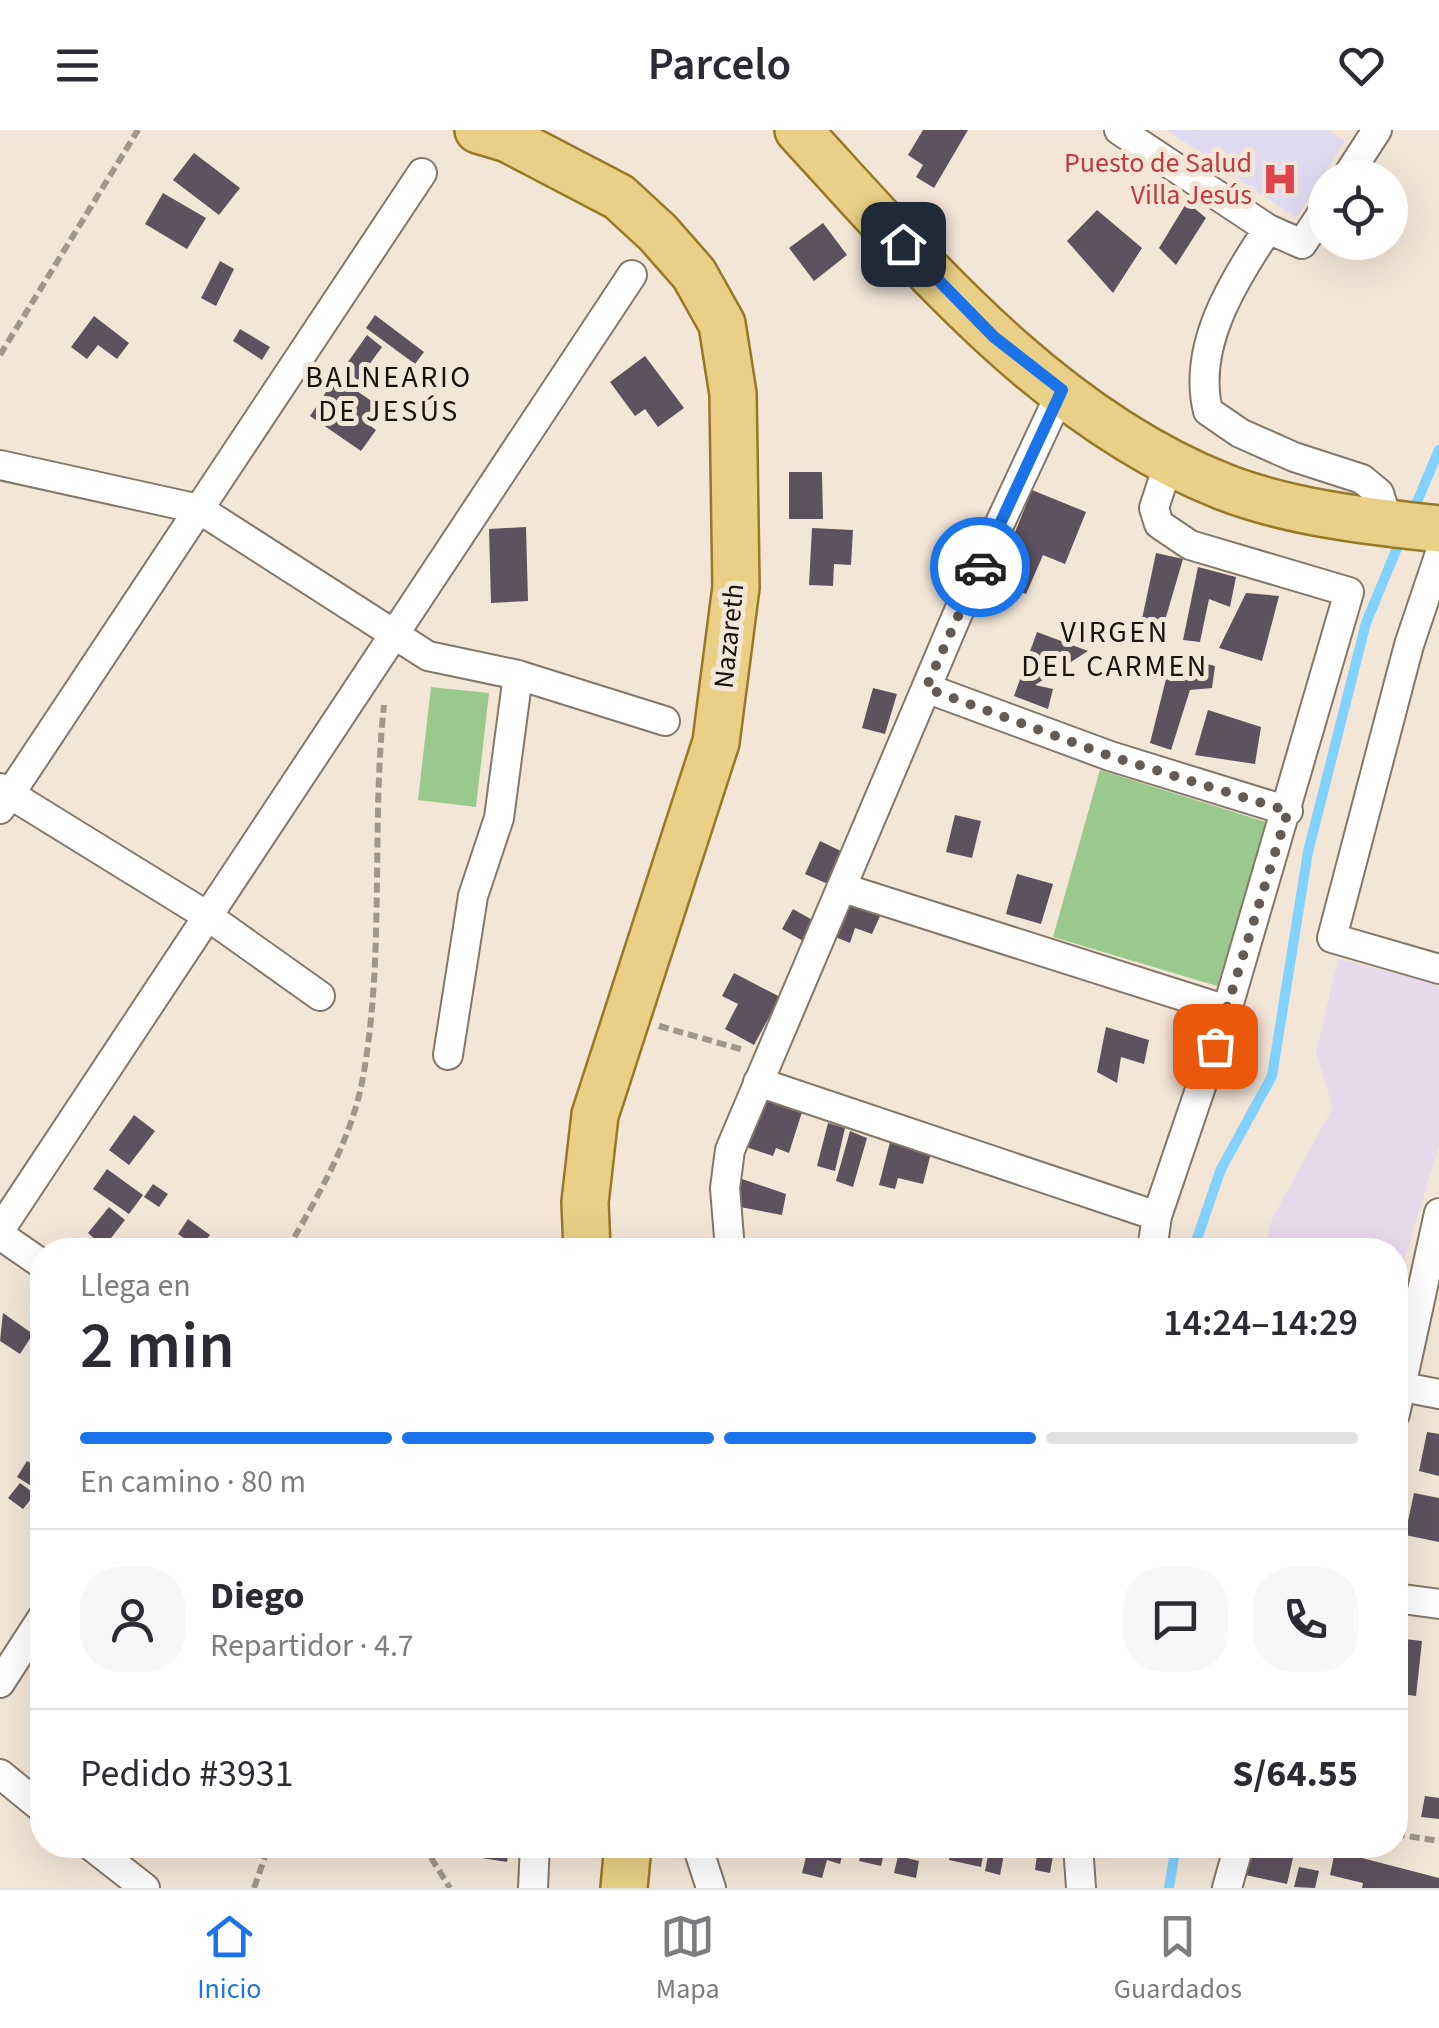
<!DOCTYPE html>
<html lang="es">
<head>
<meta charset="utf-8">
<style>
	:root { --surface:#fff; --page:#f7f7f7; --text:#2b2b33; --muted:#7c7c81; --line:#e1e1e2; --accent:#1a73e8 }
	body { margin:0; font-family:"Source Sans 3",sans-serif; background:var(--page); color:var(--text); height:100vh; display:flex; flex-direction:column; font-size:38px; white-space:nowrap }
	* { box-sizing:border-box; margin:0 }
	p { font-size:32px; color:var(--muted) }
	.icon { flex:none; width:55px; height:55px; fill:none; stroke:currentColor; stroke-width:2; stroke-linecap:round; stroke-linejoin:round }
	.map { position:relative; flex:1; overflow:hidden }
	.panel { position:absolute; left:30px; top:1108px; width:1378px; height:620px; display:flex; flex-direction:column; background:var(--surface); border-radius:40px; box-shadow:0 10px 40px #0002 }
	.panel>* { flex:none }
	.buttons { position:absolute; left:1308px; top:30px; display:grid; gap:20px }
	.buttons a { display:grid; place-items:center; width:100px; height:100px; border-radius:50%; background:var(--surface); box-shadow:0 10px 40px #0002; font-size:50px }
	.pin { position:absolute; display:grid; place-items:center; width:85px; height:85px; color:#fff; margin:-42px; border-radius:20px; box-shadow:0 5px 15px #0006 }
	.courier { position:absolute; display:grid; place-items:center; width:100px; height:100px; margin:-50px; border:8px solid #1a73e8; border-radius:50%; background:#fff; color:#222; box-shadow:0 2px 12px #0007 }
	.headline em { font-style:normal; font-weight:600 }
	.headline div { display:flex; flex-direction:column-reverse }
	.headline { display:flex; align-items:center; justify-content:space-between; height:170px; padding:0 50px }
	h1 { font-size:65px; font-weight:600; line-height:75px }
	.bar { display:grid; grid-template-columns:repeat(4,1fr); gap:15px 10px; align-content:center; height:120px; padding:0 50px }
	.bar i { height:12px; border-radius:8px; background:var(--line) }
	.bar .selected { background:var(--accent) }
	.bar p { grid-column:span 4 }
	.line { display:flex; align-items:center; gap:25px; padding:0 50px; border-top:2px solid var(--line) }
	.line div { flex:1 }
	.round { display:grid; place-items:center; flex:none; width:105px; height:105px; border-radius:40px; background:var(--page) }
	header { display:flex; justify-content:space-between; align-items:center; height:130px; padding:0 50px; background:var(--surface); font-size:45px; font-weight:600 }
	.tab-bar { display:flex; justify-content:space-around; align-items:center; height:140px; border-top:2px solid var(--line); background:var(--surface); font-size:28px; color:var(--muted) }
	.tab-bar a { display:grid; justify-items:center; gap:5px }
	.tab-bar .selected { color:var(--accent) }
	.map>svg:first-child { display:block }
	.education { fill:#e8d9ec }
	.medical { fill:#dfdcf2 }
	.green { fill:#99c98d }
	.lines { fill:none; stroke-linecap:round; stroke-linejoin:round }
	.stream { stroke:#83d1fe; stroke-width:10 }
	.building { fill:#5e525f }
	.street-casing { stroke:#837769; stroke-width:32 }
	.primary-casing { stroke:#967927; stroke-width:50 }
	.path { stroke:#a0968a; stroke-width:6; stroke-dasharray:10 5; stroke-linecap:butt }
	.street { stroke:#fff; stroke-width:28 }
	.primary { stroke:#e9d086; stroke-width:45 }
	.done { stroke:#645c54; stroke-width:10; stroke-dasharray:0 18 }
	.route { stroke:#1a73e8; stroke-width:12 }
	.labels { text-anchor:middle; dominant-baseline:central; stroke-width:10; stroke-linejoin:round; paint-order:stroke }
	.health-label { font-size:28px; fill:#be3a42; stroke:#f4e6d7; text-anchor:end }
	.street-label { font-size:28px; fill:#17120d; stroke:#f4e6d7 }
	.neighbourhood-label { font-size:30px; letter-spacing:2.5px; fill:#17120d; stroke:#f4e6d7 }
</style>
</head>
<body>
<header><svg class="icon" aria-label="menu" viewBox="0 0 24 24"><path d="M4 6h16M4 12h16M4 18h16"/></svg>Parcelo<svg class="icon" aria-label="heart" viewBox="0 0 24 24"><path d="M12 20l-8-8c-3-5 5-10 8-4 3-6 11-1 8 4z"/></svg></header>
<div class="map">
<svg width="1439" height="1758" viewBox="0 0 1439 1758">
	<rect width="100%" height="100%" fill="#f4e6d7"/>
	<path class="education" d="M1338 829 1439 854V1015L1395 1161V1120H1264L1273 1087 1333 977 1316 922Z"/>
	<path class="medical" d="M1167 0H1328L1345 11 1296 88Z"/>
	<path class="green" d="M431 557 489 563 476 677 418 670Z
		M1100 640 1269 693 1217 856 1053 807Z"/>
	<g class="lines">
		<path class="stream" d="M1411 386 1439 320
			M1193 1120 1221 1039 1272 946 1308 722 1366 493 1402 406
			M1169 1758 1176 1715"/>
	</g>
	<path class="building" d="M923 0H968L934 58 916 47 923 35 908 25Z
		M194 23 240 58 219 85 173 50Z
		M163 63 206 88 187 119 145 94Z
		M1187 72 1206 88 1176 135 1159 118Z
		M1097 80 1142 118 1113 163 1067 111Z
		M823 93 847 125 814 151 789 118Z
		M220 131 234 139 216 176 201 168Z
		M375 185 424 222 415 234 366 198Z
		M94 186 129 213 117 229 98 215 87 229 71 217Z
		M240 199 270 217 262 230 233 211Z
		M367 205 382 217 358 250 343 239Z
		M645 226 684 278 658 297 645 279 635 286 610 252Z
		M336 247 376 274 365 292 376 300 361 321 310 286Z
		M789 342H822L823 389H789Z
		M1032 360 1086 382 1065 434 1043 425 1026 464 995 452Z
		M526 397 528 471 491 473 489 399Z
		M812 398 853 400 851 435 834 434 833 456 809 455Z
		M1156 423 1183 429 1161 504 1139 503Z
		M1198 437 1236 447 1230 477 1209 469 1200 512 1183 510Z
		M1246 463 1279 466 1262 531 1219 518Z
		M1037 502 1088 521 1035 555 1053 559 1048 579 1014 566Z
		M1172 525 1215 536 1212 558 1190 560 1171 620 1150 613Z
		M873 558 897 564 885 604 862 598Z
		M1208 580 1261 597 1255 634 1195 625Z
		M955 685 981 691 972 728 946 722Z
		M820 711 843 722 828 754 805 744Z
		M1017 744 1053 754 1041 794 1006 784Z
		M847 770 881 784 872 804 855 798 850 813 833 806Z
		M793 779 816 792 805 812 782 799Z
		M734 843 780 867 754 915 725 899 738 874 722 866Z
		M1106 897 1149 910 1144 934 1121 927 1117 953 1097 942Z
		M763 969 802 982 789 1023 776 1018 773 1026 746 1017Z
		M134 985 155 1001 129 1035 109 1020Z
		M828 993 845 998 835 1041 817 1036Z
		M850 1001 867 1008 853 1057 836 1051Z
		M890 1012 931 1023 923 1054 898 1048 895 1059 879 1055Z
		M107 1039 143 1065 129 1084 93 1059Z
		M739 1048 786 1064 782 1085 740 1077Z
		M153 1054 168 1064 159 1077 144 1067Z
		M109 1077 125 1090 104 1117 88 1103Z
		M188 1089 210 1105 199 1119 178 1104Z
		M3 1183 33 1204 20 1224 0 1211Z
		M1427 1302 1439 1304V1346L1419 1341Z
		M27 1331 42 1340 41 1362 17 1347Z
		M20 1353 35 1364 23 1379 8 1368Z
		M1414 1363 1439 1368V1412L1405 1405Z
		M1405 1509 1422 1511 1416 1566 1395 1563V1514L1404 1515Z
		M1425 1666 1439 1668V1689L1421 1687Z
		M484 1715H509L507 1732 482 1728Z
		M809 1715H845L840 1734 827 1730 822 1748 802 1743Z
		M879 1715H927L925 1727Z
		M952 1715 984 1720 981 1737 949 1730Z
		M1247 1715H1296L1287 1754 1241 1744Z
		M1038 1717 1054 1720 1050 1743 1035 1740Z
		M862 1718 884 1723 881 1736 859 1731Z
		M989 1721 1004 1724 1000 1745 985 1741Z
		M1335 1721 1439 1748V1758H1362L1363 1753 1330 1745Z
		M898 1726 919 1731 916 1748 894 1743Z
		M1299 1737 1319 1741 1315 1758 1294 1757Z"/>
	<g class="lines">
		<defs>
			<path id="street" d="M1119 0 1268 99 1302 114 1325 79
				M1346 48 1377 0
				M1268 99C1233 151 1192 217 1208 281L1240 303 1294 327 1362 349 1379 363 1388 392
				M0 335 199 379 428 526 518 545 665 591
				M1439 426 1409 515 1332 808 1439 839
				M926 558 1110 626 1288 681
				M0 658 209 787 320 866
				M0 679 422 43
				M843 758 1227 880
				M448 925 473 766 499 688 518 545
				M758 952 1157 1086
				M0 1100 632 145
				M0 1105 42 1134
				M730 1120 725 1058 730 1020 958 483 1062 260
				M1152 1120 1157 1086 1227 880 1349 462 1190 415 1159 394 1154 378 1169 332
				M1403 1257 1439 1264
				M1395 1284 1439 1083
				M1395 1468 1439 1474
				M0 1553 42 1488
				M0 1644 42 1678
				M90 1715 145 1758
				M697 1715 711 1758
				M1078 1715 1081 1758
				M533 1758 535 1715
				M1227 1758 1239 1715"/>
			<path id="primary" d="M478 0 508 9 619 67 658 103 694 144 722 194 733 264 736 457 716 612 595 985 585 1072 587 1120
				M798 0C922 135 1049 288 1224 357 1291 383 1368 391 1439 399
				M624 1758 628 1715"/>
		</defs>
		<use href="#street" class="street-casing"/>
		<use href="#primary" class="primary-casing"/>
		<path class="path" d="M0 225 138 0
			M659 896 744 920
			M287 1120C318 1066 352 1009 363 947 385 825 371 697 384 575
			M1395 1704 1439 1711
			M423 1715 450 1758
			M254 1758 269 1715"/>
		<use href="#street" class="street"/>
		<use href="#primary" class="primary"/>
	</g>
	<g class="lines">
		<path class="done" d="M980 437 926 558 1110 626 1288 681 1215 916"/>
		<path class="route" d="M903 114 994 207 1062 260 980 437"/>
	</g>
	<defs>
		<symbol id="hospital-bare" viewBox="-9 -9 18 18"><path d="M-5-5h3v3.5h4V-5h3V5h-3V1.5h-4V5h-3Z" fill="#e0444e" stroke="#f4e6d7" stroke-width="2.5" paint-order="stroke"/></symbol>
	</defs>
	<g fill-rule="evenodd">
		<use href="#hospital-bare" x="1255" y="24" width="50" height="50"/>
	</g>
	<g class="labels">
		<g class="health-label">
			<text x="1252" y="33">Puesto de Salud<tspan x="1252" dy="32">Villa Jesús</tspan></text>
		</g>
		<g class="street-label">
			<text transform="translate(729 506) rotate(-84)">Nazareth</text>
		</g>
		<g class="neighbourhood-label">
			<text x="389" y="247">BALNEARIO<tspan x="389" dy="34">DE JESÚS</tspan></text>
			<text x="1115" y="502">VIRGEN<tspan x="1115" dy="34">DEL CARMEN</tspan></text>
		</g>
	</g>
</svg>
<div class="buttons">
<a><svg class="icon" aria-label="locate" viewBox="0 0 24 24"><circle cx="12" cy="12" r="6"/><path d="M12 2v4M12 18v4M2 12h4M18 12h4"/></svg></a>
</div>
<div class="pin" style="left:1215px;top:916px;background:#ea580c"><svg class="icon" aria-label="bag" viewBox="0 0 24 24"><path d="M5 8h14l-1 12H6zM9 8a3 3 0 0 1 6 0"/></svg></div>
<div class="pin" style="left:903px;top:114px;background:#1f2937"><svg class="icon" aria-label="home" viewBox="0 0 24 24"><path d="M3 11l9-7 9 7M6 9v11h12V9"/></svg></div>
<div class="courier" style="left:980px;top:437px"><svg class="icon" aria-label="car" viewBox="0 0 24 24"><path d="M5 17H2v-5l4-1 3-4h7l3 4 3 1v5h-3M9 17h6M6 11h13"/><circle cx="7" cy="17" r="2"/><circle cx="17" cy="17" r="2"/></svg></div>
<section class="panel">
<div class="headline"><div><h1>2 min</h1><p>Llega en</p></div><em>14:24–14:29</em></div>
<div class="bar"><i class="selected"></i><i class="selected"></i><i class="selected"></i><i></i><p>En camino · 80 m</p></div>
<div class="line" style="height:180px"><a class="round"><svg class="icon" aria-label="person" viewBox="0 0 24 24"><circle cx="12" cy="8" r="4"/><path d="M4 21q1-7 8-7t8 7"/></svg></a><div><b>Diego</b><p>Repartidor · 4.7</p></div><a class="round"><svg class="icon" aria-label="chat" viewBox="0 0 24 24"><path d="M4 5h16v11H9l-5 4z"/></svg></a><a class="round"><svg class="icon" aria-label="phone" viewBox="0 0 24 24"><path d="M5 4h4l2 5-3 2q2 4 5 5l2-3 5 2v4C11 20 4 13 5 4z"/></svg></a></div>
<div class="line" style="height:130px"><div>Pedido #3931</div><b>S/64.55</b></div>
</section>
</div>
<nav class="tab-bar">
<a class="selected"><svg class="icon" aria-label="home" viewBox="0 0 24 24"><path d="M3 11l9-7 9 7M6 9v11h12V9"/></svg>Inicio</a>
<a><svg class="icon" aria-label="map" viewBox="0 0 24 24"><path d="M3 6l6-2 6 2 6-2v14l-6 2-6-2-6 2zM9 4v14M15 6v14"/></svg>Mapa</a>
<a><svg class="icon" aria-label="saved" viewBox="0 0 24 24"><path d="M7 4h10v16l-5-4-5 4z"/></svg>Guardados</a>
</nav>
</body>
</html>
